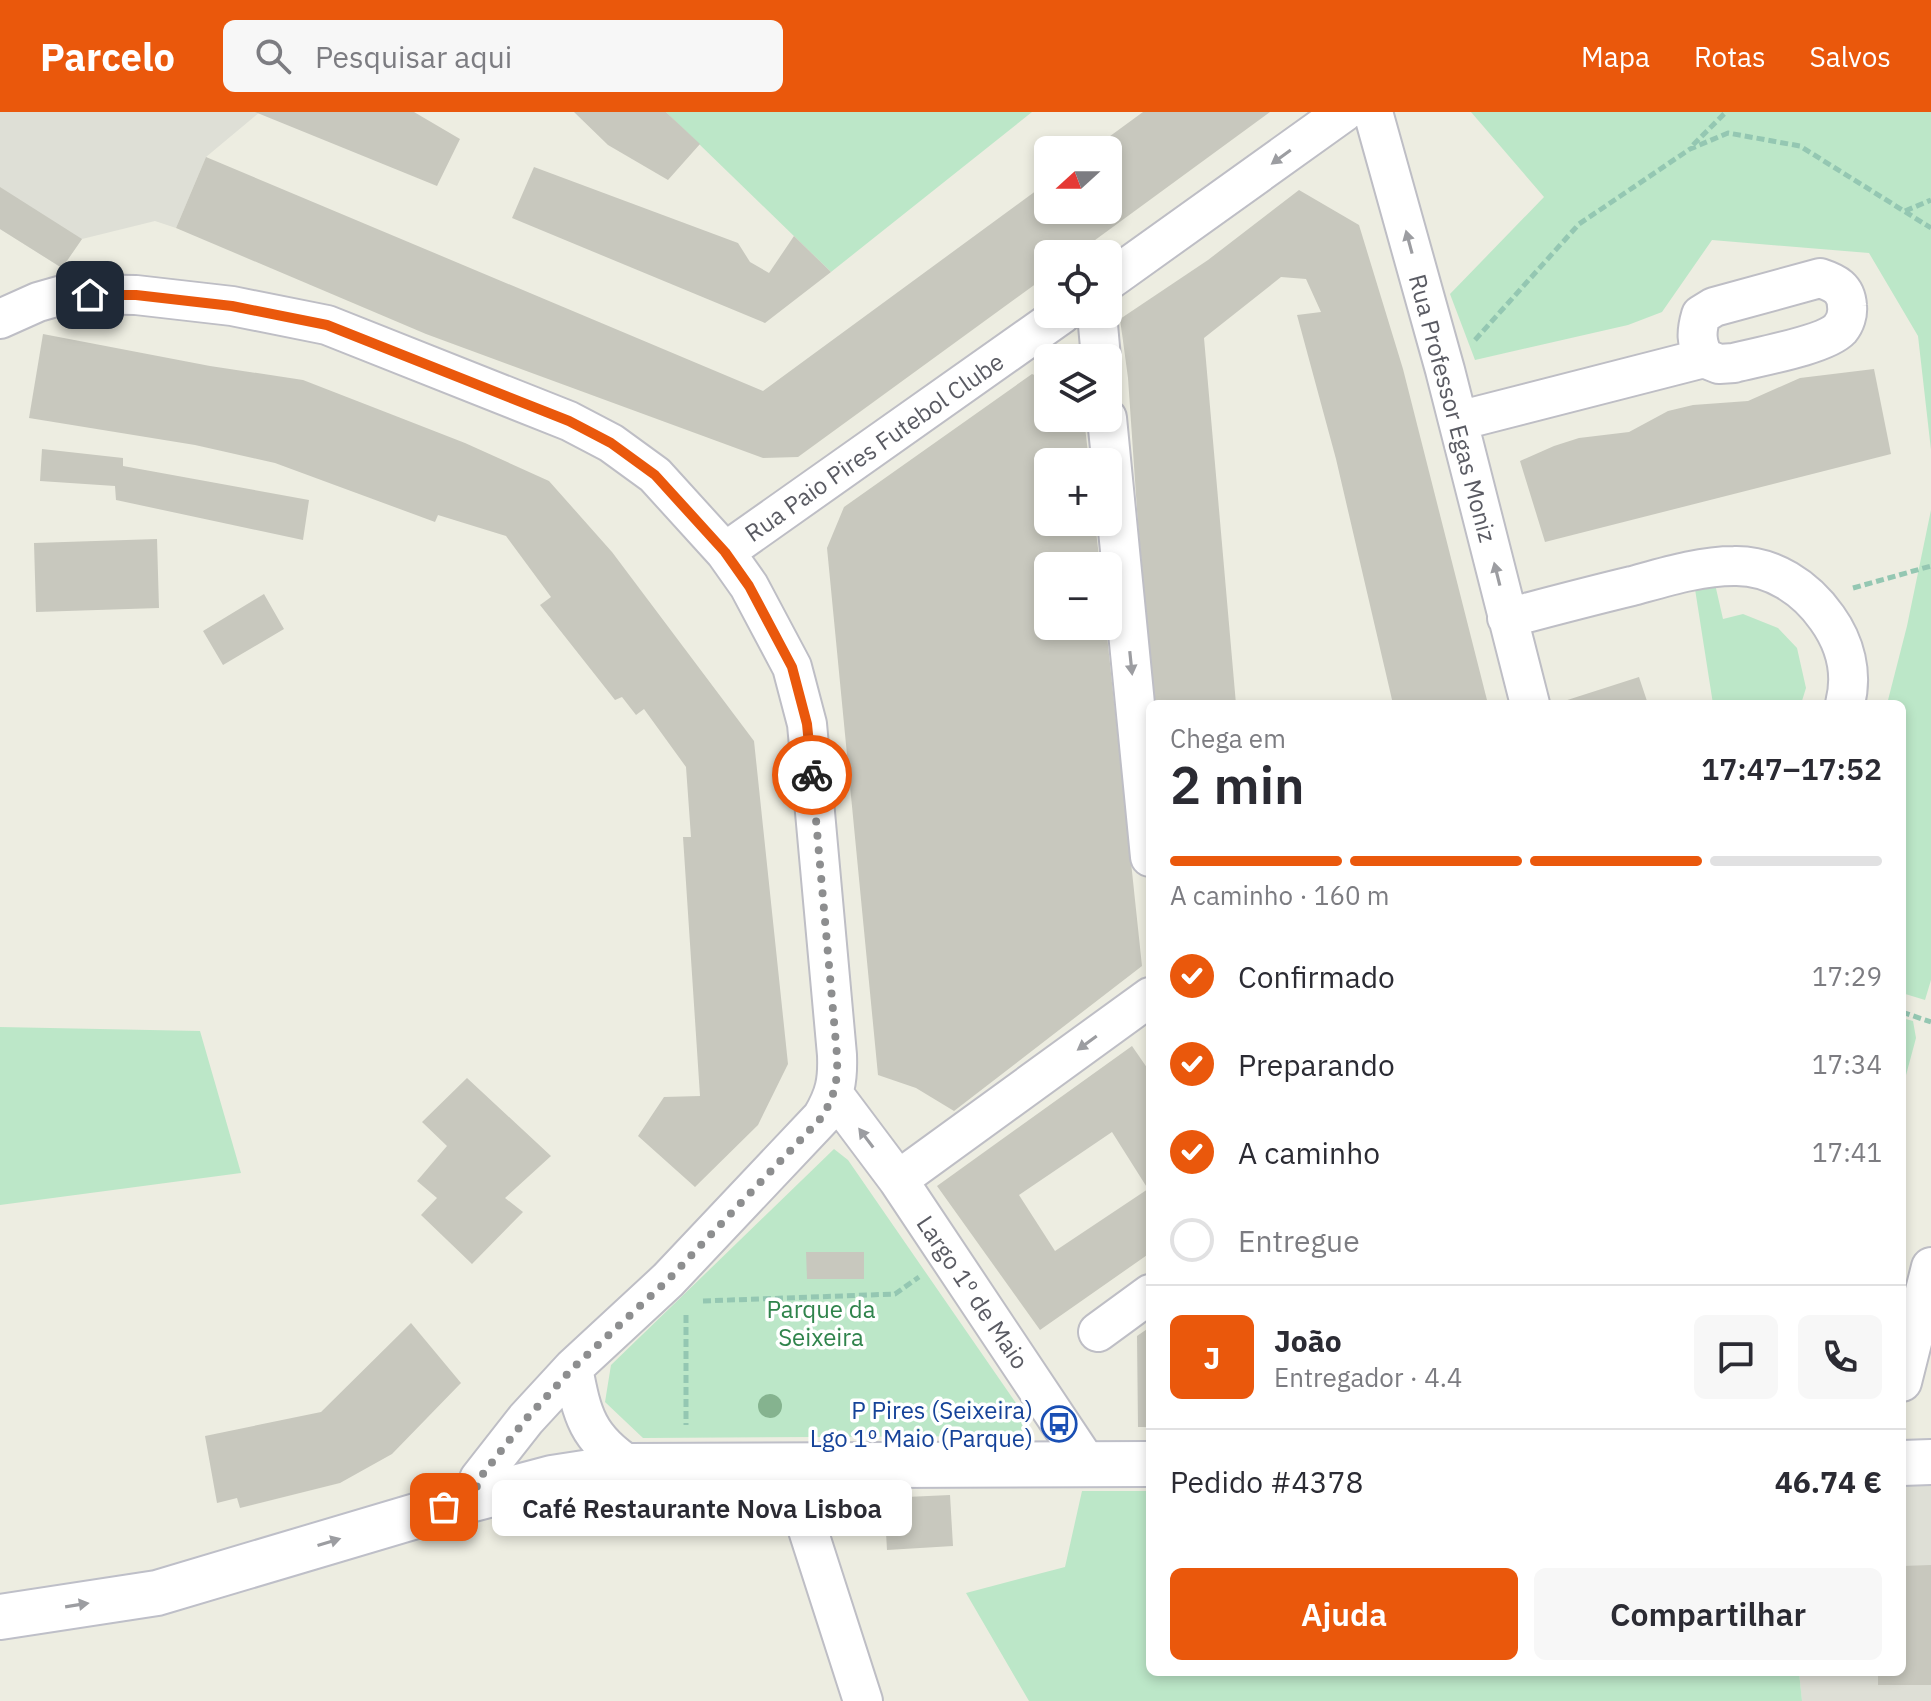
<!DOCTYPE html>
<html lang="pt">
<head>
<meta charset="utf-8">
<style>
	:root { --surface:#fff; --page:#f7f7f7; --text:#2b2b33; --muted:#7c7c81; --line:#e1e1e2; --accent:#ea580c }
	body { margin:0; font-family:"IBM Plex Sans",sans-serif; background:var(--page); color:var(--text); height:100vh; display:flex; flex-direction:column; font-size:30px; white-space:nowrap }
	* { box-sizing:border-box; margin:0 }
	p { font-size:26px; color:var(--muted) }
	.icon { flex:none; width:44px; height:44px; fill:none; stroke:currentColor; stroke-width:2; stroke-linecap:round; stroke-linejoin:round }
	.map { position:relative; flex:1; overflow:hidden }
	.details { position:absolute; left:1146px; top:588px; width:760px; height:976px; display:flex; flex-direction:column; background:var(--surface); border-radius:12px; box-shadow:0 4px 12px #0003 }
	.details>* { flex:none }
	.needle { width:52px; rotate:249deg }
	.tools { position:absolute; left:1034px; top:24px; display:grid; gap:16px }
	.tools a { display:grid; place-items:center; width:88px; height:88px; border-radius:12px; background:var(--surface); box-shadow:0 4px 12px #0003; font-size:40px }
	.pin { position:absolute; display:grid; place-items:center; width:68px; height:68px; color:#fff; margin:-34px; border-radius:16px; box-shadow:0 4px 12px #0006 }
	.courier { position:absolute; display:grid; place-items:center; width:80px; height:80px; margin:-40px; border:6px solid #ea580c; border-radius:50%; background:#fff; color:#222; box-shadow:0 2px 10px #0007 }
	.bubble { position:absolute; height:56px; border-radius:12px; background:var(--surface); box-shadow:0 4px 12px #0003; font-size:26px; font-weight:600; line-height:56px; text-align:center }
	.summary em { font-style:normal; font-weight:600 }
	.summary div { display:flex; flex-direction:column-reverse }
	.summary { display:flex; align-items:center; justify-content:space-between; height:136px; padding:0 24px }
	h1 { font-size:52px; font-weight:600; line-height:60px }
	.bar { display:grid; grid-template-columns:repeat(4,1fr); gap:12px 8px; align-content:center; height:96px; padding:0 24px }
	.bar i { height:10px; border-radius:6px; background:var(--line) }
	.bar .on { background:var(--accent) }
	.bar p { grid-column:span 4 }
	.line { display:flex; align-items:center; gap:20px; padding:0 24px; border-top:2px solid var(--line) }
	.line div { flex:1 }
	.round { display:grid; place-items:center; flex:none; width:84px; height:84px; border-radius:12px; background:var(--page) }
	ol { padding:0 24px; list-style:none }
	li { display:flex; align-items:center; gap:24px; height:88px }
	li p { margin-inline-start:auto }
	li .icon { padding:8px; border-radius:50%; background:var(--accent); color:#fff; stroke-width:4 }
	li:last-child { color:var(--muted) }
	li i { width:44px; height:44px; border:4px solid var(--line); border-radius:50% }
	.button { display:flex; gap:16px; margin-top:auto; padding:16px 24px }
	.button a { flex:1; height:92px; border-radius:12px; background:var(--accent); color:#fff; font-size:32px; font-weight:600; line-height:92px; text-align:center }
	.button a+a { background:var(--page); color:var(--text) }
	header { display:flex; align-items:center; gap:48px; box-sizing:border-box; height:112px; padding:0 40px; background:var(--accent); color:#fff }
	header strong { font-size:38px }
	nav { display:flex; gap:44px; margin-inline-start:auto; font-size:28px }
	.search { width:560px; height:72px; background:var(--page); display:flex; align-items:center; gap:20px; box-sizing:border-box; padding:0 28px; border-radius:12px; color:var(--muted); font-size:30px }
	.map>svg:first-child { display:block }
	.industrial { fill:#dedfd6 }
	.green { fill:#bce7c8 }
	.building { fill:#c8c8be; fill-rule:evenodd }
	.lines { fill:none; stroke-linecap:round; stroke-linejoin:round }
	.street-casing { stroke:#bebec5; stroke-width:42 }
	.secondary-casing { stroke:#bebfc8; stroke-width:48 }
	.path { stroke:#94c7b2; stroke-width:5; stroke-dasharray:8 4; stroke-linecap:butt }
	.street { stroke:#fff; stroke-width:38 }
	.secondary { stroke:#fff; stroke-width:44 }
	.tree { fill:#85b38f }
	.oneway { fill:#9c9da1 }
	.done { stroke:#8d8e8f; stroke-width:8; stroke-dasharray:0 14.4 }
	.route { stroke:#ea580c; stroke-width:10 }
	.labels { text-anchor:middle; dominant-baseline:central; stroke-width:7; stroke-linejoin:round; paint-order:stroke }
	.street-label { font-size:24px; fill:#5a5b63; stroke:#fff }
	.park-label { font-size:24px; fill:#30844c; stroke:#fff }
	.transit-label { font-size:24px; fill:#164399; stroke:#fff; text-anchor:end }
</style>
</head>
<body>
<header>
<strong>Parcelo</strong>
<div class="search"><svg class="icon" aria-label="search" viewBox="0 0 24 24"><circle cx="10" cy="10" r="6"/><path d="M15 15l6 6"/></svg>Pesquisar aqui</div>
<nav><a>Mapa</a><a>Rotas</a><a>Salvos</a></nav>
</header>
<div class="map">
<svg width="1931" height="1589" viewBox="0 0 1931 1589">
	<rect width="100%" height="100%" fill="#edede1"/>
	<path class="industrial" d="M0 0H260L206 45 176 116 155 109 82 127 62 156 0 117Z
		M1902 1372H1931V1589H1802L1799 1560H1902Z"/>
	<path class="green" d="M666 0H1032L831 160Z
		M1471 0H1931V338L1918 224 1869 141 1712 128 1662 200 1628 213 1475 248 1450 182 1544 85Z
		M1931 398V868L1925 888 1902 881V592H1887L1907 514Z
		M1715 472 1723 507 1743 502 1778 516 1797 536 1806 576 1801 592H1713L1695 477Z
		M1902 906 1913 909 1916 926 1902 978Z
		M0 915 200 919 241 1061 0 1093Z
		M834 1037 848 1048 1029 1310 1018 1324 643 1326 605 1290 611 1253Z
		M1082 1379H1150V1560H1799L1802 1589H1029L966 1481 1065 1455Z"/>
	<path class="building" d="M255 0H414L460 27 437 74Z
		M574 0H666L700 32 668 68 608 33Z
		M1143 0H1270L1076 142H1048V163L798 345 763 346 426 222 176 116 206 45 763 279 1048 70V98H1108V38H1091Z
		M534 55 738 131 750 150 769 161 794 124 831 160 765 211 512 106Z
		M0 75 82 127 62 156 0 117Z
		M1299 78 1359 113 1403 257 1488 592H1393L1336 347 1297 203 1321 200 1306 167 1281 165 1204 226 1236 592H1155L1138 412 1128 266 1120 207 1208 148Z
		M43 222 210 254 303 268 388 301 465 331 549 369 612 440 754 629 788 952 758 1013 695 1075 638 1024 664 985 700 984 683 725H691L686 655 644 597 636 603 622 585 615 588 540 493 551 485 506 424 438 403 435 410 275 351 195 333 29 306Z
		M1874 257 1891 342 1545 430 1520 349 1554 334 1579 326 1629 320 1668 299 1693 293 1748 289 1800 266Z
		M1032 262 1048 269V306H1084L1089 350H1048V410H1095L1100 454H1048V514H1106L1142 854 954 999 916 976 878 963 827 436 844 395Z
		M42 337 123 346V354L309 388 303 428 116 388 115 374 40 369Z
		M157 427 159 496 36 500 34 431Z
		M264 482 284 517 223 553 203 519Z
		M1639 565 1648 592H1558V591Z
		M1132 934 1150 960V1141L1040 1218 937 1074ZM1112 1020 1148 1077 1055 1139 1019 1083Z
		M467 966 551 1044 505 1086 523 1100 472 1152 421 1103 437 1086 417 1069 447 1034 422 1010Z
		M806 1140H864V1167H807Z
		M411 1211 461 1271 392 1342 340 1371 240 1396 237 1386 217 1391 205 1324 321 1300Z
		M1150 1215V1315H1138L1137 1224Z
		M950 1383 953 1434 887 1438 884 1386Z
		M1931 1453V1573H1878V1560H1902V1454Z"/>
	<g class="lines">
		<defs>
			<path id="street" d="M1373 0 1445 258 1530 592
				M1108 169 1344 0
				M1097 202 1101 246
				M0 207 38 190 66 182 136 183 232 194 327 213 569 309 611 331 655 363 725 440 749 474 792 555 807 612 837 943C838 969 835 983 822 1005L668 1168 573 1256 526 1307 479 1367 473 1387
				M1107 306 1150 745
				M1458 309 1704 246 1719 252 1734 251C1757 245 1825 233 1840 217 1845 211 1848 202 1847 194 1846 176 1835 171 1820 166L1714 195 1701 203C1696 220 1696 230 1704 246
				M725 440 1062 202
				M1507 506C1549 495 1590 484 1632 474 1665 465 1700 454 1734 454 1772 453 1806 476 1827 506 1845 531 1853 561 1845 592
				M835 984 898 1068 1088 1353
				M898 1068 1150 885
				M1098 1220 1150 1182
				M573 1256C582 1303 587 1326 630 1354
				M1902 1270 1931 1155
				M801 1354 807 1415 863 1589"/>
			<path id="secondary" d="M1902 1351 1931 1350
				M0 1505 157 1481 473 1387 552 1366 630 1354 1150 1352"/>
		</defs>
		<use href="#street" class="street-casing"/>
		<use href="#secondary" class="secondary-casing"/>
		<path class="path" d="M1693 33 1726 0
			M1905 99 1931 88
			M1475 228 1579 112 1690 37 1728 21 1800 34 1931 116
			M1853 476 1931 454
			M1902 900 1931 910
			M703 1189 895 1182 919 1165
			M686 1203V1313"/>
		<use href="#street" class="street"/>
		<use href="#secondary" class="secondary"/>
	</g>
	<circle class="tree" cx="770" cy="1294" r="12"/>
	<defs><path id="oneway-solid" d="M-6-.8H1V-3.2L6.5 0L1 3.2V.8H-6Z" transform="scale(2)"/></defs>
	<g class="oneway">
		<use href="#oneway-solid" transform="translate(1281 45) rotate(144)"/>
		<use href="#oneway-solid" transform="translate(1409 130) rotate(-105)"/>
		<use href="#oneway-solid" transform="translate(1497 462) rotate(-104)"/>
		<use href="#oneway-solid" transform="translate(1131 551) rotate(84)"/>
		<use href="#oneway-solid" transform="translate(1087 931) rotate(144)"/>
		<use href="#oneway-solid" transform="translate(866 1026) rotate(-127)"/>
		<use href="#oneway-solid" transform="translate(329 1430) rotate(-17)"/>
		<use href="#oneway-solid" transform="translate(77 1493) rotate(-9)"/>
	</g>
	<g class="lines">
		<path class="done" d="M444 1395 473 1387 479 1367 526 1307 573 1256 668 1168 822 1005C835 983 838 969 837 943L812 663"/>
		<path class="route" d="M90 183H136L232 194 327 213 569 309 611 331 655 363 725 440 749 474 792 555 807 612 812 663"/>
	</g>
	<defs>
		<symbol id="bus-ring" viewBox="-11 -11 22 22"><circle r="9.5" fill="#fff" stroke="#1a4fb4" stroke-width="1.5"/><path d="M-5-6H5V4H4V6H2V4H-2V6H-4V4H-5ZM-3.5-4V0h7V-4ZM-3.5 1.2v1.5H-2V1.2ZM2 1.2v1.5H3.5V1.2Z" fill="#1a4fb4"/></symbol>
	</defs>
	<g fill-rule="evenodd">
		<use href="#bus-ring" x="1039" y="1292" width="40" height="40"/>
	</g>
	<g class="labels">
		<g class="street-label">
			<text transform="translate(1453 296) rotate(75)">Rua Professor Egas Moniz</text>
			<text transform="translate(874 335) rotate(-35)">Rua Paio Pires Futebol Clube</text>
			<text transform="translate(973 1180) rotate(56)">Largo 1º de Maio</text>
		</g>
		<g class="park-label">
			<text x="821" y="1197">Parque da<tspan x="821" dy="28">Seixeira</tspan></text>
		</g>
		<g class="transit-label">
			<text x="1033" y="1298">P Pires (Seixeira)<tspan x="1033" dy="28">Lgo 1º Maio (Parque)</tspan></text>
		</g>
	</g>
</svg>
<div class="tools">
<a><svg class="needle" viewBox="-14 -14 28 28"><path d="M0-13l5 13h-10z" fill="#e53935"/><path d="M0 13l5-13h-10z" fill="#7c7c81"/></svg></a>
<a><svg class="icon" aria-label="locate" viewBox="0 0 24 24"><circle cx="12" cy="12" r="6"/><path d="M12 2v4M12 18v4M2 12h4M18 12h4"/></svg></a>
<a><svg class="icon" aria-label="layers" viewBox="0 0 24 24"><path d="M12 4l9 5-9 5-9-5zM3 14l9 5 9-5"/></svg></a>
<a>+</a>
<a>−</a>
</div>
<div class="pin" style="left:444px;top:1395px;background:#ea580c"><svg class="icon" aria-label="bag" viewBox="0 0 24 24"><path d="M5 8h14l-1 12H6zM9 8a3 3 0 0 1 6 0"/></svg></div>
<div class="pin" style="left:90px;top:183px;background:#1f2937"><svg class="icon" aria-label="home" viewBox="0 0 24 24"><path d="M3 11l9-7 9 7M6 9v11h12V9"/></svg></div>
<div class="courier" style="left:812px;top:663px"><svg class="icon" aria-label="bike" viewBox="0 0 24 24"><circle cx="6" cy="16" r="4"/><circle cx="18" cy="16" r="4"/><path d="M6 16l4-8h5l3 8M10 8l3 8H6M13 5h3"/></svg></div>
<div class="bubble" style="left:492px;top:1368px;width:420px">Café Restaurante Nova Lisboa</div>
<section class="details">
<div class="summary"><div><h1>2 min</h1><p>Chega em</p></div><em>17:47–17:52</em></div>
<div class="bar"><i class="on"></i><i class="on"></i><i class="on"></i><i></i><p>A caminho · 160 m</p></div>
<ol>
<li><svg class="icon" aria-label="check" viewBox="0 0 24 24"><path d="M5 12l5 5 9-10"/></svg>Confirmado<p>17:29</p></li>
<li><svg class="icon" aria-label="check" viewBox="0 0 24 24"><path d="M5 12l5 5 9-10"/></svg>Preparando<p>17:34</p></li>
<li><svg class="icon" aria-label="check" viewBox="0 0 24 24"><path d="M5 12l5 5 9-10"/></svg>A caminho<p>17:41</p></li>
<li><i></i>Entregue</li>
</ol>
<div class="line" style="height:144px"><b class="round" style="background:var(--accent);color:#fff">J</b><div><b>João</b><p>Entregador · 4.4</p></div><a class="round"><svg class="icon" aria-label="chat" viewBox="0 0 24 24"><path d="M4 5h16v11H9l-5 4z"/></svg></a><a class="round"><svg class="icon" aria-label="phone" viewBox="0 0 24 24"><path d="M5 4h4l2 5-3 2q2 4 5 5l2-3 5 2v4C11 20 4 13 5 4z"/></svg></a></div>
<div class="line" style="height:104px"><div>Pedido #4378</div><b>46.74 €</b></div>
<div class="button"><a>Ajuda</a><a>Compartilhar</a></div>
</section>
</div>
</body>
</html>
